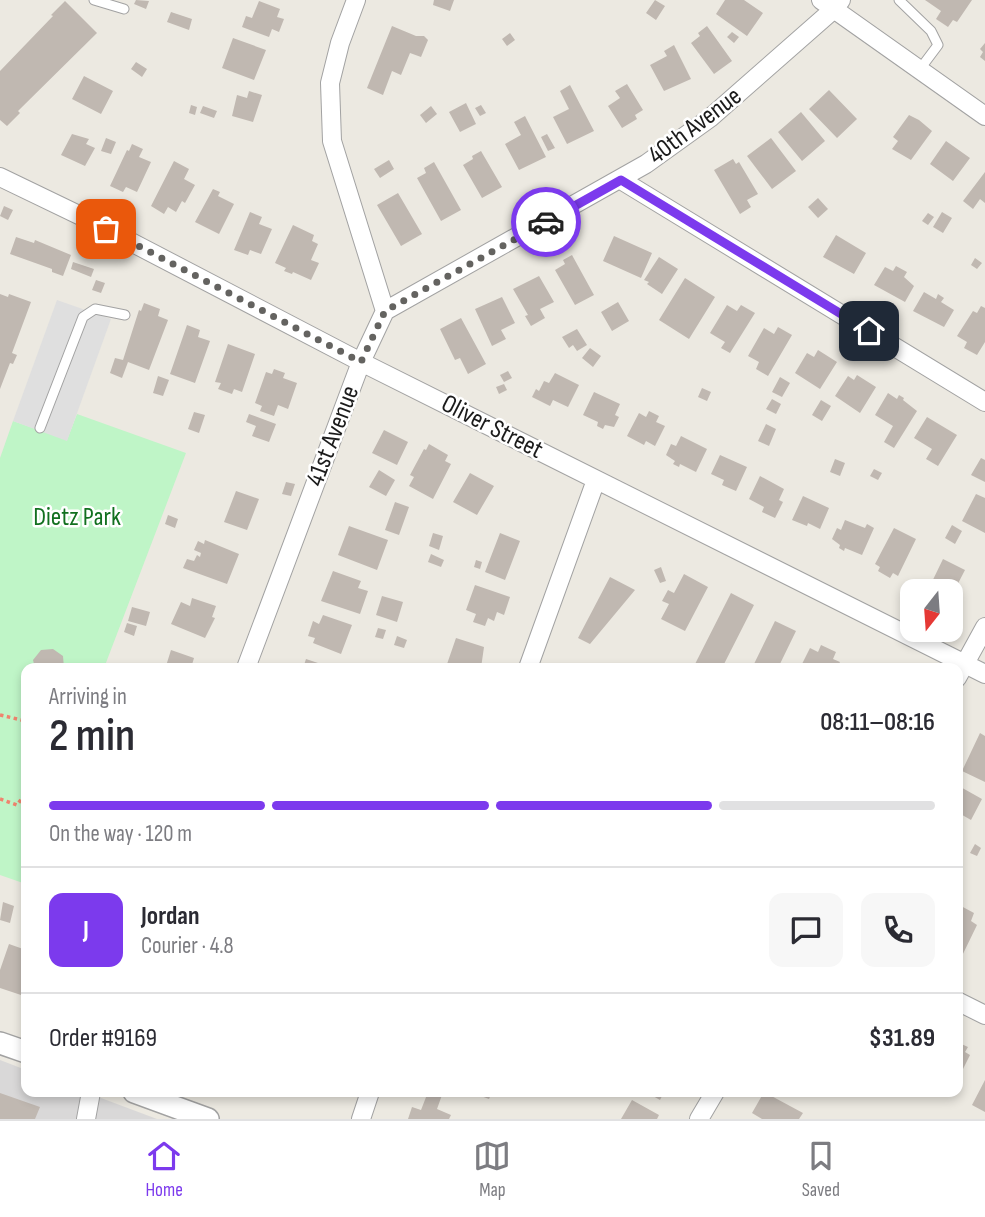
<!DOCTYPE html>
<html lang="en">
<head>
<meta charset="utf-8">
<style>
	:root { --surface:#fff; --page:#f7f7f7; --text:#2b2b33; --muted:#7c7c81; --line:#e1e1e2; --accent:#7c3aed }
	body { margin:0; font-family:"Sofia Sans Condensed",sans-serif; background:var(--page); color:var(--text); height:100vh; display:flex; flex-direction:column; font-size:26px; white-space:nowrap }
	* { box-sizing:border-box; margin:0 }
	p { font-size:23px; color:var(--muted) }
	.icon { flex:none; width:38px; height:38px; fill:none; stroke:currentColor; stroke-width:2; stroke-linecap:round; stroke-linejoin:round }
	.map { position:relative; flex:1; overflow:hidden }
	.sheet { position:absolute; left:21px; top:663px; width:942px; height:434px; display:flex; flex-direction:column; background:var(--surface); border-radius:14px; box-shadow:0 4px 10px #0003 }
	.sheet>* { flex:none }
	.needle { width:46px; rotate:197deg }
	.buttons { position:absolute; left:900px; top:579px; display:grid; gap:14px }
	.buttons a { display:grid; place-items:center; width:63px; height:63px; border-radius:14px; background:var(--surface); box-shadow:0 4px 10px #0003; font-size:35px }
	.pin { position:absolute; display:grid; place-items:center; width:60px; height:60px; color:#fff; margin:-30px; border-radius:14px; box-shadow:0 4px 10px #0006 }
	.courier { position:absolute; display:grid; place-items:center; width:70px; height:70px; margin:-35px; border:5px solid #7c3aed; border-radius:50%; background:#fff; color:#222; box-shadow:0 2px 9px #0007 }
	.overview em { font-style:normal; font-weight:600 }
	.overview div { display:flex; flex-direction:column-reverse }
	.overview { display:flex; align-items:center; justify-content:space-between; height:119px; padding:0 28px }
	h1 { font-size:46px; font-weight:600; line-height:52px }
	.bar { display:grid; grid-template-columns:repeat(4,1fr); gap:10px 7px; align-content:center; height:84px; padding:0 28px }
	.bar i { height:9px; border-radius:5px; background:var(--line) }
	.bar .current { background:var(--accent) }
	.bar p { grid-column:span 4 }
	.line { display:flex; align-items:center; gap:18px; padding:0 28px; border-top:2px solid var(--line) }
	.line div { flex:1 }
	.round { display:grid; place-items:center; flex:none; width:74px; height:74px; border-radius:14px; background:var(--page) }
	.dock { display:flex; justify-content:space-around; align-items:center; height:98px; border-top:2px solid var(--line); background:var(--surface); font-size:19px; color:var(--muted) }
	.dock a { display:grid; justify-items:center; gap:4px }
	.dock .current { color:var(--accent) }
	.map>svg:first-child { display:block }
	.residential { fill:#d9d8d8 }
	.park { fill:#bff5c7 }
	.parking { fill:#dfdfdf }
	.building { fill:#c0b8b1 }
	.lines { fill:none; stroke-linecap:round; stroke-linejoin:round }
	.service-casing { stroke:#a2a2a2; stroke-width:11 }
	.minor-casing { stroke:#a2a2a2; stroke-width:20 }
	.tertiary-casing { stroke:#a2a2a2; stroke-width:24 }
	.path { stroke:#f0846e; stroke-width:3.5; stroke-dasharray:3.5 3.5; stroke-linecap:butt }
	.service { stroke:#fff; stroke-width:9 }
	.minor { stroke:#fff; stroke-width:18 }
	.tertiary { stroke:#fff; stroke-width:21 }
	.done { stroke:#646360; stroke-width:7; stroke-dasharray:0 12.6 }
	.route { stroke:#7c3aed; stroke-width:9 }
	.labels { text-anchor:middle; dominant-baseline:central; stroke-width:5; stroke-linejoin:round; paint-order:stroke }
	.street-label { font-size:26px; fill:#1b1b1b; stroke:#fff }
	.park-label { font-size:26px; fill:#127020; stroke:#fff }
</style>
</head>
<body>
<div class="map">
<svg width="985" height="1119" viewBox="0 0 985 1119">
	<rect width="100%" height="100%" fill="#ece9e1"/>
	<path class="residential" d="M0 1060 26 1070V1092H85L157 1119H0Z"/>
	<path class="park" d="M77 414 186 453 104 668H26V875L23 883 0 875V458L13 421 67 440Z"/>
	<path class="parking" d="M57 300 111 319 67 441 13 421Z"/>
	<path class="building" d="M136 0 149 1 146 9 134 4Z
		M434 0H454L450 11 433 5Z
		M655 0 665 6 656 20 646 13Z
		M725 0H744L763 13 747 36 716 14Z
		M925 0H972L957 22 953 20 948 27 936 19 941 11Z
		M65 1 97 33 18 111 20 113 7 126 0 120V71L53 16 51 15Z
		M259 1 280 9 277 17 284 19 279 32 272 29 269 37 242 27 246 16 252 18Z
		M171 12 192 19 189 30 167 22Z
		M392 26 416 36H424L428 40 421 57 410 53 401 75 392 71 383 95 367 88Z
		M707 26 732 61 714 74 691 43 700 36 698 33Z
		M732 32 739 37 734 43 727 37Z
		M510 33 515 40 507 46 502 39Z
		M233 38 266 50 254 80 222 68Z
		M985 43V61L980 57 983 52 980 49Z
		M674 45 691 79 664 91 650 65 667 56 664 51Z
		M136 62 147 69 142 77 131 69Z
		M84 76 113 91 101 114 72 99Z
		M627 84 643 110 635 115 637 119 622 128 608 106 620 98 615 91Z
		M570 85 594 131 567 144 553 117 569 109 560 91Z
		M829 90 857 119 837 138 809 109Z
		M249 91 262 95 253 122 232 116 237 95 247 98Z
		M466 103 476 124 460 132 449 112Z
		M191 105 197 107 195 115 189 113Z
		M481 105 486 113 480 116 475 108Z
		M203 106 217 111 214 118 200 113Z
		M431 106 437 114 426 123 420 115Z
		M801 112 825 141 802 161 778 132Z
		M909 115 919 120 932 131 911 160 892 149 898 141 893 137Z
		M525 116 546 157 519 170 505 144 521 135 514 122Z
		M72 134 89 139 86 144 95 148 85 166 61 155Z
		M547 134 555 148 548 151 541 137Z
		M106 138 116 142 111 154 101 151Z
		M771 138 796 171 772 189 747 156Z
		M946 141 970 158 953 181 930 164Z
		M132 144 143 149 139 157 151 162 137 192 126 187 123 192 110 186 127 150 129 151Z
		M481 151 502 187 482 198 463 165 473 159 472 156Z
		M733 159 736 164 739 162 758 194 747 200 751 207 740 214 714 170Z
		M389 160 394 169 380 178 374 169Z
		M174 161 189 169 184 179 195 185 185 203 182 201 176 212 168 207 164 214 151 206Z
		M434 162 461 210 441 221 417 178 426 173 424 168Z
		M985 172V203L980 199 973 209 963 201Z
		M213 189 220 192 218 196 234 204 219 234 195 222Z
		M398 193 422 234 401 246 377 205Z
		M818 198 828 209 818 218 808 207Z
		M4 206 13 210 8 220 0 216Z
		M250 212 262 217 259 224 272 229 261 254 250 250 248 255 234 250Z
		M942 212 952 218 943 233 933 227Z
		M928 213 934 217 928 225 922 221Z
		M293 225 314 235 312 241 318 244 311 260 319 263 311 280 293 272 292 274 284 271 286 268 275 263Z
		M836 235 866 253 854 274 823 257Z
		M614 236 652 253 641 278 603 261Z
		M16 237 34 243 35 240 71 255 63 276 52 272V269L10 254Z
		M572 255 594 295 575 305 555 270 565 264 563 260Z
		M659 257 678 269 662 294 647 284 649 282 644 280Z
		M975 258 982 263 977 269 971 265Z
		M73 262 94 269 91 277 71 269Z
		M896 266 907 272 904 277 914 286 905 302 874 285 885 267 893 271Z
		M539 276 554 302 540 309 545 318 531 326 525 316 528 315 513 289Z
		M685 278 715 297 689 339 659 320Z
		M96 280 105 283 101 293 92 290Z
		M924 292 936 299 938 294 944 298 941 302 954 310 944 327 913 311Z
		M0 294 8 297 9 294 31 302 12 353 17 355 13 364 10 363 0 389Z
		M502 297 515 323 501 330 506 339 492 346 475 309Z
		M618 302 629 321 612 331 601 312Z
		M144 303 160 309 158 316 168 320 149 370 128 362 122 378 110 373 115 358 123 360 139 310 141 311Z
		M727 305 737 311 741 305 755 313 730 353 721 348 725 342 710 333Z
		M981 306 985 308V342L977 355 964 348 967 342 957 336 973 311 977 313Z
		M461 318 486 364 468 374 460 358 455 360 440 329Z
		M187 325 200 330 198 337 210 341 195 383 170 374Z
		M778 327 792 335 768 376 756 369 759 362 748 356 764 328 774 334Z
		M577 329 587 345 577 351 573 345 569 348 562 337Z
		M228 344 255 354 242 392 234 389 232 394 218 389 221 383 215 382Z
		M590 348 601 356 593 367 582 358Z
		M818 350 837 362 820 389 795 373 807 353 814 357Z
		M274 369 285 373 283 378 297 383 288 409 278 405 274 416 260 411 262 406 255 403 266 372 272 374Z
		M508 371 512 378 504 382 500 375Z
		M555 373 579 385 568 407 553 400 550 406 532 397 536 389 539 391 544 381 549 383Z
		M857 375 876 387 860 413 835 396 848 376 854 380Z
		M158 376 169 380 163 396 153 393Z
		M780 377 790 383 782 397 772 392Z
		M504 384 507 390 499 394 496 387Z
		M702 388 711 392 707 401 698 397Z
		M594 392 620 404 615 415 619 417 614 427 605 425 603 429 597 426 598 422 583 415Z
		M888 393 897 399 899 395 904 398 903 400 917 411 894 448 884 442 893 426 875 415Z
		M772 399 781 404 776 414 766 409Z
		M821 400 831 406 822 421 812 415Z
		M649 411 659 416 656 422 665 426 655 446 646 441 644 445 627 436 639 413 646 417Z
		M194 412 205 415 199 433 188 429Z
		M249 414 276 424 269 442 252 436 256 426 246 422Z
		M927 417 957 435 938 466 926 459 932 449 914 438Z
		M766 424 776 429 769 446 758 441Z
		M384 430 408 442 397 465 372 453Z
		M681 436 707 449 696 472 680 464 679 467 673 464 675 461 666 455 671 444 676 446Z
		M429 444 448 455 445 461 451 464 433 499 409 486 414 477 410 475 424 449 426 450Z
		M720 455 747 467 736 491 722 485 724 480 711 474Z
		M981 458 985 460V482L971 475Z
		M835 459 845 463 840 476 830 472Z
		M874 469 882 473 878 480 870 476Z
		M379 470 395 480 386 496 369 487Z
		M470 473 494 486 477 515 453 502Z
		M760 476 784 489 779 500 783 502 775 518 762 512 764 507 749 499Z
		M286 482 295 484 291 496 282 494Z
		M236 491 259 499 247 530 224 522Z
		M976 494 985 498V533L962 521Z
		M803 496 829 508 820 529 808 523 807 526 792 520Z
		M395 502 409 507 399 535 385 530Z
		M168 515 178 519 175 528 165 524Z
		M845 520 865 528 867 524 874 528 862 555 845 548 844 551 839 548 840 545 832 539 837 528 841 530Z
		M952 525 962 531 955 544 945 538Z
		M349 526 388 540 377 570 338 555Z
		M894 528 916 539 898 576 893 573 890 578 878 571 880 567 875 564Z
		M433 533 443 536 439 550 429 546Z
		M500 533 520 541 505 580 485 572Z
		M205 540 239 554 227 584 183 568 187 559 194 561 197 555 200 557 201 553 194 550 198 541 204 544Z
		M431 554 444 560 441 567 428 562Z
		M943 559 965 570 950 599V592L928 590Z
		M476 560 482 562 480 569 474 567Z
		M661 567 666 581 660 583 654 570Z
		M333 571 361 581 358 588 368 591 360 614 321 601Z
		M684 574 708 587 685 631 661 619 669 604 662 601 668 590 674 593Z
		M610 577 635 590 590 644 578 638Z
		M475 585 510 597 504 615 497 612 494 621 488 618 485 626 473 622 476 614 466 610Z
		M731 593 754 605 722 668H693Z
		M382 596 403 602 397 622 376 615Z
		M192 598 216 606 212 617 215 618 205 638 171 624 181 602 190 606Z
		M132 607 150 612 146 626 128 621Z
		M323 615 352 625 341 654 313 643 315 638 308 636 313 621 319 624Z
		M775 621 796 631 778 668H759L753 666Z
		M127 623 137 626 134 636 124 632Z
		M378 628 386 630 383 639 375 637Z
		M397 636 407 640 404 648 394 645Z
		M456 638 484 647 481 668 446 667Z
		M821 645 836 652 833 659 840 662 837 668H800L810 648 818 652Z
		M53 649 63 656 64 668H35L33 660 41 650Z
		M171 650 194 658 191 668H156L158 664 166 666Z
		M306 659 333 668H303Z
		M980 733 985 736V782L962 771Z
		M957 785 982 799 971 820 957 812Z
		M975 844 981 848 977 856 970 853Z
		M3 902 14 906 10 923 0 920Z
		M961 906 974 913 971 921 977 925 960 960 957 958V913Z
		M9 944 26 950V980L21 995 0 988V970Z
		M957 1042 968 1047 965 1052 970 1055 957 1081Z
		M985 1080V1112L972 1105Z
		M428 1092H440L439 1094 442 1095 437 1109 451 1115 449 1119H408L412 1107 421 1110Z
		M470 1092H492L489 1099Z
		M646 1092H671L669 1095 664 1092 660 1100Z
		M764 1092 803 1113 799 1119H762L752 1113Z
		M0 1093 40 1107 35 1119H0Z
		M632 1100 659 1115 657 1119H621Z"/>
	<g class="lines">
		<defs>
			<path id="service" d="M94 0 124 9
				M899 0 931 31 938 45 920 69
				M40 428 83 317 95 309 125 315"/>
			<path id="minor" d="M821 0 985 116
				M0 177 85 218 361 362 985 674
				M621 180 985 402
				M385 311 646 164 710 118 834 9 841 0
				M246 668 361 362 385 311 332 141 330 83 340 43 356 0
				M528 668 596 480
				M957 678 985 627
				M957 1001 985 1015
				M86 1119 91 1092
				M361 1119 370 1092
				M699 1119 715 1092"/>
			<path id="tertiary" d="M0 1043 26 1052
				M134 1092 208 1119"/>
		</defs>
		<use href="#service" class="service-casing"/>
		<use href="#minor" class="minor-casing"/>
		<use href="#tertiary" class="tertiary-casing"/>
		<path class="path" d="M0 715 26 721
			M0 799 17 805 26 793"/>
		<use href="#service" class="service"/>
		<use href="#minor" class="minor"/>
		<use href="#tertiary" class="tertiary"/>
	</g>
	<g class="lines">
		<path class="done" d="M106 229 361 362 385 311 546 222"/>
		<path class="route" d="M546 222 621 180 869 331"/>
	</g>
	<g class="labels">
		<g class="street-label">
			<text transform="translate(695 126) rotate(-37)">40th Avenue</text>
			<text transform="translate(492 427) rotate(27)">Oliver Street</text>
			<text transform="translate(333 436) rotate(-69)">41st Avenue</text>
		</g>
		<g class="park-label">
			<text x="77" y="517">Dietz Park</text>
		</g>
	</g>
</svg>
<div class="buttons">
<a><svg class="needle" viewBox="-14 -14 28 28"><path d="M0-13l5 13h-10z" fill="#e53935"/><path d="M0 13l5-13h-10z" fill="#7c7c81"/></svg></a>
</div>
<div class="pin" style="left:106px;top:229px;background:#ea580c"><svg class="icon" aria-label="bag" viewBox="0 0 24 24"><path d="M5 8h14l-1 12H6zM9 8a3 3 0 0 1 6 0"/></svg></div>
<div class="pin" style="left:869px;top:331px;background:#1f2937"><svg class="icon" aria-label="home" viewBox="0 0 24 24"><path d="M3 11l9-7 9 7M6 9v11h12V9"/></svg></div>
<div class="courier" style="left:546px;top:222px"><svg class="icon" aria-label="car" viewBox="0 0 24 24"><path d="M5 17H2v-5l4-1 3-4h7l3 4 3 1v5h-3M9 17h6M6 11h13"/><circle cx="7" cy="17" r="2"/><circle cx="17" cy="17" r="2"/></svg></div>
<section class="sheet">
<div class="overview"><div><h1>2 min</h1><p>Arriving in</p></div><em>08:11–08:16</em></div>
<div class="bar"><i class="current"></i><i class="current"></i><i class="current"></i><i></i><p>On the way · 120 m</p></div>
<div class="line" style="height:126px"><b class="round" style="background:var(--accent);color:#fff">J</b><div><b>Jordan</b><p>Courier · 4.8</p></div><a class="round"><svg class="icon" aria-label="chat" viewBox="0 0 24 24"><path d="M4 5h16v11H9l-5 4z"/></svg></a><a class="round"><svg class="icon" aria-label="phone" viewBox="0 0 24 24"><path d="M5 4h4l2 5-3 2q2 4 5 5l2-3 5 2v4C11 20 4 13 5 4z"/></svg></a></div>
<div class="line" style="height:91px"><div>Order #9169</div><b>$31.89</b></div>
</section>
</div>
<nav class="dock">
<a class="current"><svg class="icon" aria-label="home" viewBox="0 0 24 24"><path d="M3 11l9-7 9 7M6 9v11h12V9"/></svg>Home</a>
<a><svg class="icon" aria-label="map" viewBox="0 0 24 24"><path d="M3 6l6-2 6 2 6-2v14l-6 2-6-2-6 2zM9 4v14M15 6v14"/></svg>Map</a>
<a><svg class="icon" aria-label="saved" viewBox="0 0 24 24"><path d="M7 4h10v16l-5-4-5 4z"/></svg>Saved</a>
</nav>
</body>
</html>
